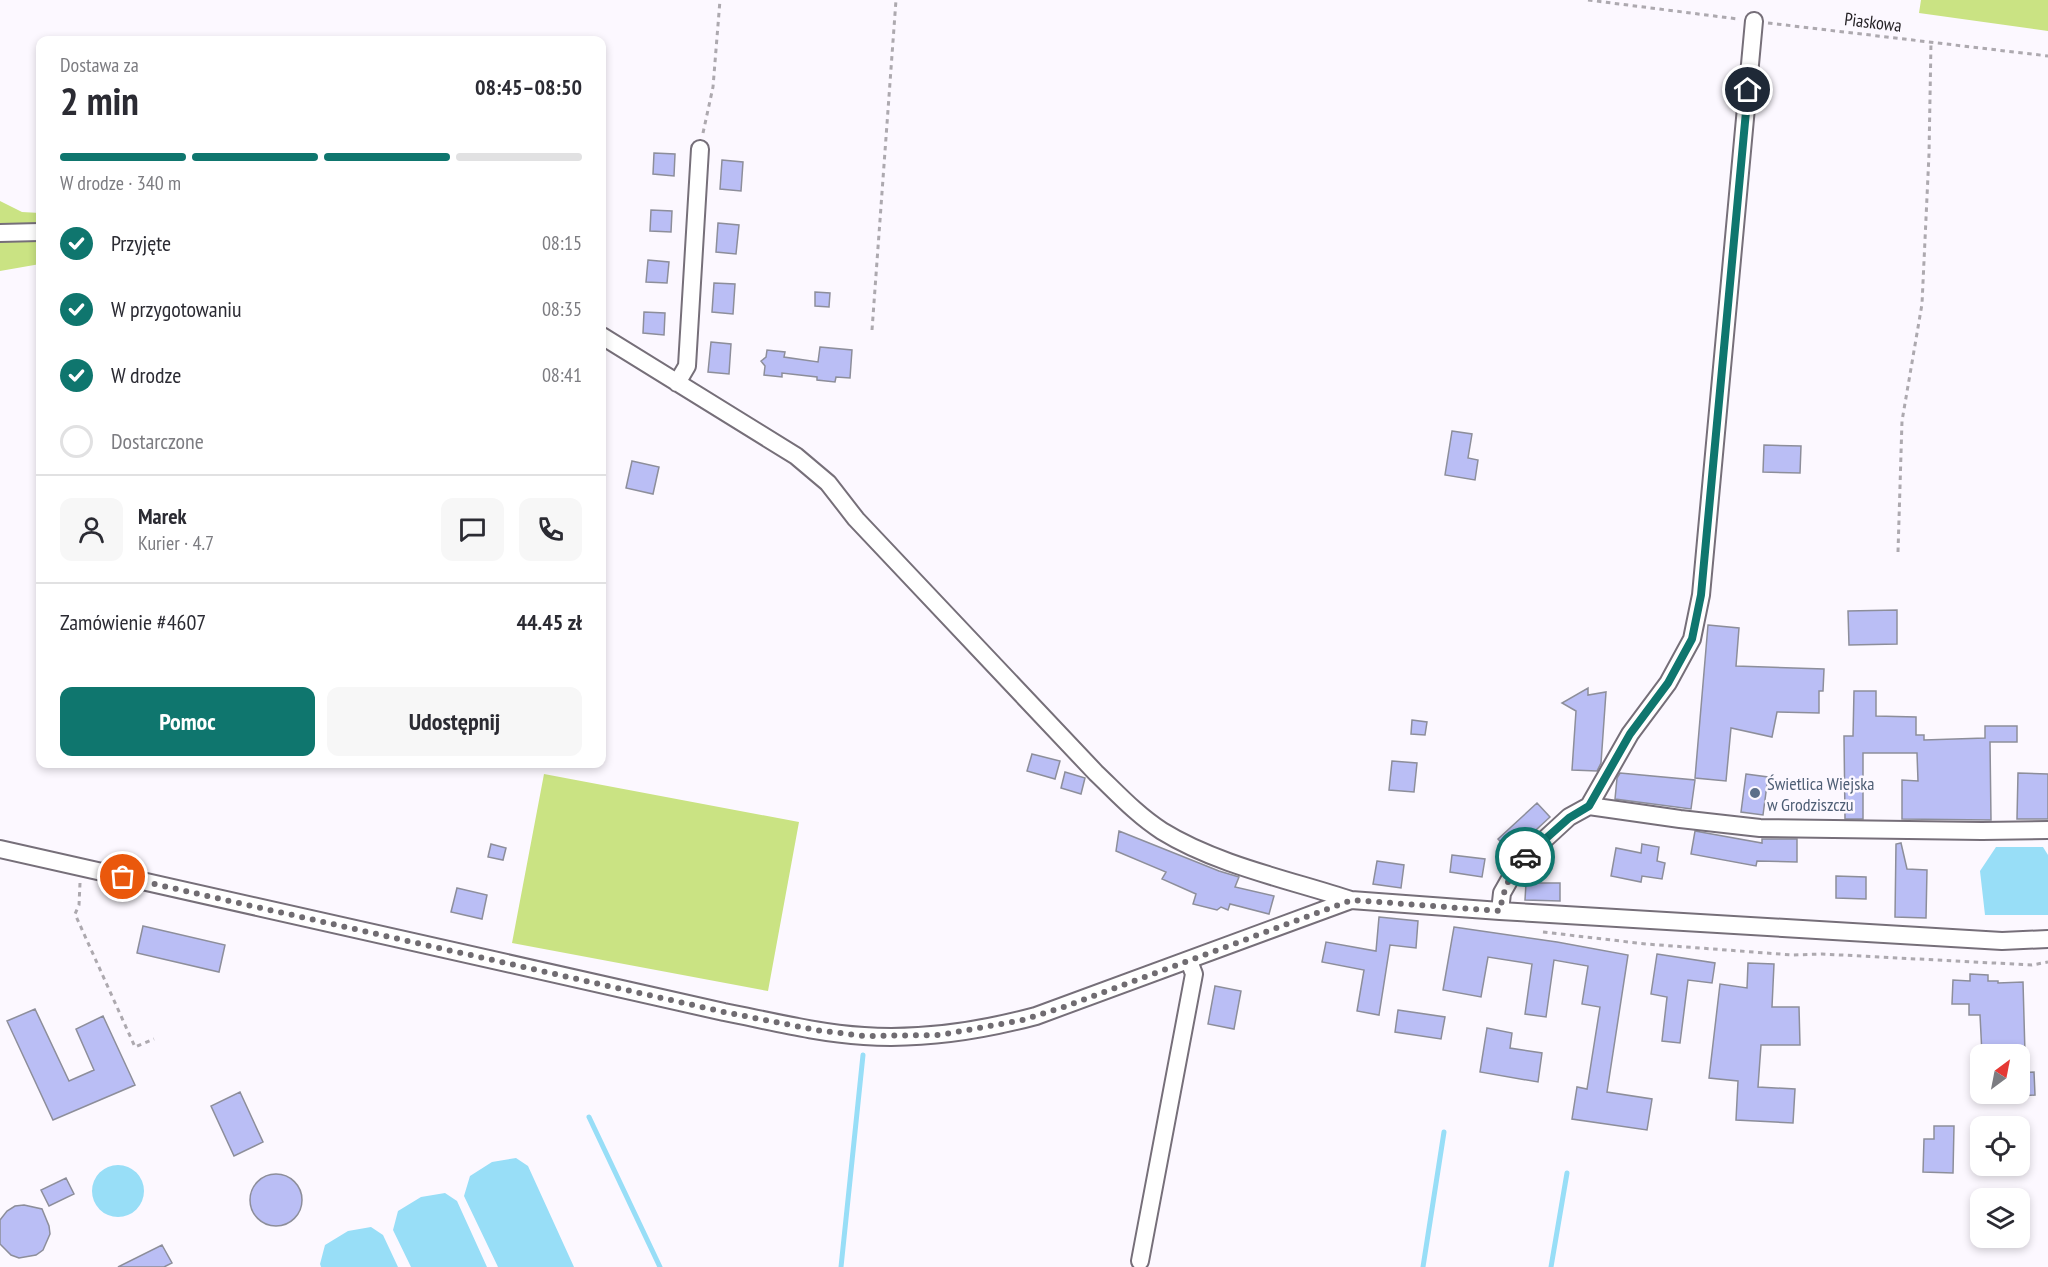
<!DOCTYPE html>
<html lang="pl">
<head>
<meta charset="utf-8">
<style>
	:root { --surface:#fff; --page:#f7f7f7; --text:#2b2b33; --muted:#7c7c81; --line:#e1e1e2; --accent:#0f766e }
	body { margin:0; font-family:"PT Sans Narrow",sans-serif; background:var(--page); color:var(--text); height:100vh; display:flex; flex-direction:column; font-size:22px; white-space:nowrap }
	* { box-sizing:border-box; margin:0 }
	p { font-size:20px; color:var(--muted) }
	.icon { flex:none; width:33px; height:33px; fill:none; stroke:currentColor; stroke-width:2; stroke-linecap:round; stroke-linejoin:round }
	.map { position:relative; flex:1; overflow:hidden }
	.sheet { position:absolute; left:36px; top:36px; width:570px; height:732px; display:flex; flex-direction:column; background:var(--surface); border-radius:12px; box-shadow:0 3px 9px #0003 }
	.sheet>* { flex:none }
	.needle { width:39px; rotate:32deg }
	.controls { position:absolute; left:1970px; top:1044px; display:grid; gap:12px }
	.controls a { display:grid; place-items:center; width:60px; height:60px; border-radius:12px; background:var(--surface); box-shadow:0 3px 9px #0003; font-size:30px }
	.pin { position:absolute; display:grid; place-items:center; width:51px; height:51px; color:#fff; margin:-26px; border:3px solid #fff; border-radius:50%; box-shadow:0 2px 6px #0007 }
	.courier { position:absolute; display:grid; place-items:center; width:60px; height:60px; margin:-30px; border:4px solid #0f766e; border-radius:50%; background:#fff; color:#222; box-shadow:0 2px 8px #0007 }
	.summary em { font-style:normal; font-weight:600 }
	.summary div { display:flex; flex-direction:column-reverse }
	.summary { display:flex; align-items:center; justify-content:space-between; height:102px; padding:0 24px }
	h1 { font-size:39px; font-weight:600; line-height:45px }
	.bar { display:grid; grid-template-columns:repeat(4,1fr); gap:9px 6px; align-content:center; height:72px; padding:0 24px }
	.bar i { height:8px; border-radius:4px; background:var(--line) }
	.bar .on { background:var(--accent) }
	.bar p { grid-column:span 4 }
	.line { display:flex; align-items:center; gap:15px; padding:0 24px; border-top:2px solid var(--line) }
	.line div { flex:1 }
	.round { display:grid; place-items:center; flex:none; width:63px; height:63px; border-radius:12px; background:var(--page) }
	ol { padding:0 24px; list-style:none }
	li { display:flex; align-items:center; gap:18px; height:66px }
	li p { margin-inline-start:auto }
	li .icon { padding:6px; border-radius:50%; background:var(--accent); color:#fff; stroke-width:4 }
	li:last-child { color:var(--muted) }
	li i { width:33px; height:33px; border:3px solid var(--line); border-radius:50% }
	.cta { display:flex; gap:12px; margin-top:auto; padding:12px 24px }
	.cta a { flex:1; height:69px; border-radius:12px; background:var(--accent); color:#fff; font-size:24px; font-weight:600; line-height:69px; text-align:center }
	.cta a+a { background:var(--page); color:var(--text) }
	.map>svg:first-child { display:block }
	.green { fill:#cae383 }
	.water { fill:#98def7 }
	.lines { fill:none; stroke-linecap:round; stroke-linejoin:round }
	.stream { stroke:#98def7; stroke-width:5 }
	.building { fill:#babef5; stroke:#8d8e9a; stroke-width:1.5 }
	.minor-casing { stroke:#766f79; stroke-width:20 }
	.path { stroke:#ada9af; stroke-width:3; stroke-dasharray:4.5 4.5; stroke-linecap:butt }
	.minor { stroke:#fff; stroke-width:16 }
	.done { stroke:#706c71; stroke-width:6; stroke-dasharray:0 10.8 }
	.route { stroke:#0f766e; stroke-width:8 }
	.service-dot { fill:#5c6f8a; stroke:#fcf8ff; stroke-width:2 }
	.labels { text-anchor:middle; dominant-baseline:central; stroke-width:5; stroke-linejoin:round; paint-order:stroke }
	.street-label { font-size:18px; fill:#242125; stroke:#fcf8ff }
	.service-label { font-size:18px; fill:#4e5e75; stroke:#fcf8ff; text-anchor:start }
</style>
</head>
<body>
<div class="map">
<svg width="2048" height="1267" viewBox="0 0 2048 1267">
	<rect width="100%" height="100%" fill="#fcf8ff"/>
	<path class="green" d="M1921 0H2048V31L1919 13Z
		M0 201 22 212 40 213V264L0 271Z
		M544 774 799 822 768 991 512 943Z"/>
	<path class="water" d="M1996 847H2043L2048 855V915H1985L1980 871Z
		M516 1158 528 1166 574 1267H498L464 1196 470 1176 492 1162Z
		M92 1191a26 26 0 1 1 52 0a26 26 0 1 1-52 0Z
		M445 1193 457 1201 487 1267H411L393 1230 398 1211 421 1197Z
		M371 1227 383 1235 398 1267H321L320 1264 325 1245 348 1231Z"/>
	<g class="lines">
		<path class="stream" d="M589 1117 660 1267
			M841 1267 863 1055
			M1423 1267 1444 1132
			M1551 1267 1567 1173"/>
	</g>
	<path class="building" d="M654 153 675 154 674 176 653 174Z
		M722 160 743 162 741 191 720 189Z
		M651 210 672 211 671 232 650 231Z
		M718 223 739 225 736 254 716 252Z
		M648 260 669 262 667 283 646 282Z
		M714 283 735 284 733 314 712 312Z
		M815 292 830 293 829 307 815 306Z
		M644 312 665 313 664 335 643 333Z
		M711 342 731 344 729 374 708 372Z
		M820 347 852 350 850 378 836 377 835 382 817 380V377L782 373V377L764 375 765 366 761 361 766 357 767 350 785 352 784 357 818 362Z
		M1452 431 1472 434 1468 458 1478 460 1475 480 1445 475Z
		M1764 445 1801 446 1800 473 1763 472Z
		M632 461 659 467 653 494 626 488Z
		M1897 610V644L1849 645 1848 611Z
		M1708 625 1739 628 1736 666 1824 669 1823 691H1819V713L1777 712 1772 737 1731 728 1726 781 1695 778Z
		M1588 688V695L1606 692 1601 763 1597 771 1572 770 1576 711 1562 703Z
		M1854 691H1876V716L1916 717V735H1924V740L1985 738V726H2017V742H1990L1991 820 1902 819V780L1918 781 1917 753H1863V819H1845L1844 736H1853Z
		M1412 720 1427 722 1425 735 1411 734Z
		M1032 754 1060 761 1055 779 1027 771Z
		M1392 761 1417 763 1414 792 1389 790Z
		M1065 772 1085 778 1081 794 1061 788Z
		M1620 773 1695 780 1691 809 1615 799 1617 778Z
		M2018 773 2048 774V819H2017Z
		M1746 774 1768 777 1763 815 1741 812Z
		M1537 803 1550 817 1511 853 1498 839Z
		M1119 831 1219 871 1239 877 1235 887 1274 896 1269 914 1230 904 1228 910 1221 907 1217 910 1193 904 1196 894 1162 879 1166 872 1116 851Z
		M1695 831 1762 843V839H1797V862L1757 861 1756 866 1691 854Z
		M1901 843 1907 869 1927 870 1926 918 1895 917 1896 844Z
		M491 844 506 848 503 860 488 857Z
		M1642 844 1659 847 1657 861 1665 863 1662 879 1642 876 1641 882 1611 876 1616 848 1641 853Z
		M1452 855 1485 859 1482 877 1450 872Z
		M1377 861 1404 865 1401 888 1373 884Z
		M1836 876 1866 877V899L1836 898Z
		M1526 883H1560V901L1525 900Z
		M457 888 487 895 482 919 451 912Z
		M1379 917 1418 921 1416 948 1390 945 1379 1015 1357 1011 1364 970 1322 962 1326 942 1376 951Z
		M143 926 225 945 219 972 137 953Z
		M1454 927 1557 942 1628 955 1607 1092 1652 1099 1647 1130 1572 1119 1577 1087 1587 1089 1600 1007 1582 1004 1588 966 1554 960 1546 1017 1525 1014 1532 964 1488 957 1481 997 1443 990Z
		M1657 954 1715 963 1712 983 1688 980 1680 1043 1662 1041 1667 997 1651 994Z
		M1748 963 1774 964 1772 1007H1799L1800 1045H1761L1758 1087 1795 1089 1793 1123 1736 1120 1738 1081 1709 1078 1720 984 1747 988Z
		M1970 974 1988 975V981H1998V983L2023 982 2025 1054H1982L1980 1015H1969V1004H1952L1953 980 1970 981Z
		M1215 986 1241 991 1234 1029 1208 1024Z
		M35 1009 69 1081 94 1070 76 1029 103 1016 135 1085 53 1120 7 1021Z
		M1398 1010 1445 1017 1441 1039 1395 1032Z
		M1487 1028 1512 1033 1510 1048 1542 1053 1538 1082 1480 1072Z
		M2034 1072 2035 1095 2019 1096V1073Z
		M240 1092 263 1142 234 1156 211 1106Z
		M1934 1126H1954L1953 1173 1923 1172 1924 1139H1934Z
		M250 1200a26 26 0 1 1 52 0a26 26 0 1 1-52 0Z
		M66 1178 74 1194 49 1206 41 1190Z
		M24 1205 42 1209 49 1226 50 1234 43 1250 36 1255 19 1258 11 1255 0 1244V1220L7 1211 15 1206Z
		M162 1245 172 1263 164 1267H118Z"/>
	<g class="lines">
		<defs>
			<path id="minor" d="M0 233 40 232
				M602 336 796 456 828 483 856 519 1096 773C1117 793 1137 815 1162 831 1217 865 1290 880 1351 900
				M677 383 687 366 700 149
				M1589 806 1630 734 1668 683 1692 639 1701 595 1754 21
				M0 849 724 1012C770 1021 817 1033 864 1036 923 1040 980 1031 1036 1016L1351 900 1500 911 2002 941 2048 939
				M1500 911 1502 893 1519 863 1569 817 1589 806 1680 819 1760 828 1982 831 2048 830
				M1140 1261 1194 974 1189 961"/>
		</defs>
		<use href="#minor" class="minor-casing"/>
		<path class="path" d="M1588 0 1738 19
			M1768 23 2048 56
			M703 133 713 87 720 0
			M872 330 896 0
			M1898 552 1902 421 1922 304 1929 154 1931 42
			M80 883 79 905 75 914 135 1047 154 1039
			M1543 932 1646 944 1793 955 1822 954 2032 965 2048 962"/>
		<use href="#minor" class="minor"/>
	</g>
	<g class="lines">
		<path class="done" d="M123 877 724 1012 816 1030 864 1036 940 1035 1023 1020 1064 1007 1352 900 1500 911C1503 891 1510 872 1525 857"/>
		<path class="route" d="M1525 857 1569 818 1589 806 1630 734 1668 683 1692 639 1701 595 1748 90"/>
	</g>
	<circle class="service-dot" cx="1755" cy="793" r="6"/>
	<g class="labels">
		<g class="street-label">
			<text transform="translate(1873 22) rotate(7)">Piaskowa</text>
		</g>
		<g class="service-label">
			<text x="1767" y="783">Świetlica Wiejska<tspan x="1767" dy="21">w Grodziszczu</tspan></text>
		</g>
	</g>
</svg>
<div class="controls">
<a><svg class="needle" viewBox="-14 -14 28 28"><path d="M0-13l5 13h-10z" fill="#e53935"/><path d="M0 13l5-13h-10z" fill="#7c7c81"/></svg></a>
<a><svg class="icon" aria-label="locate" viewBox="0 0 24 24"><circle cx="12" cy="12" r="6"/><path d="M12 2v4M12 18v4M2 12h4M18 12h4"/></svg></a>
<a><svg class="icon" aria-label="layers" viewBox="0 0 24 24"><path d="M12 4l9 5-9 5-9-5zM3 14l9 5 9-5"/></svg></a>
</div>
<div class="pin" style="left:123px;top:877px;background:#ea580c"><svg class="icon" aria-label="bag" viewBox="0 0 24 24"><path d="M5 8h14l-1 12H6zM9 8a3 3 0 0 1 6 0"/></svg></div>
<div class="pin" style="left:1748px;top:90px;background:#1f2937"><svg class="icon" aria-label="home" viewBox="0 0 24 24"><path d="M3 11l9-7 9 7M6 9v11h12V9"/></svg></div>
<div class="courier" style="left:1525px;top:857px"><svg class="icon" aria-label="car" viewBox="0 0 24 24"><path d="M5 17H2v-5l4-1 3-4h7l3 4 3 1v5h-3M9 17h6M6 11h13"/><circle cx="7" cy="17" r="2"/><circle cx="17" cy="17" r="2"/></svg></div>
<section class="sheet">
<div class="summary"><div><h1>2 min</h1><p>Dostawa za</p></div><em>08:45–08:50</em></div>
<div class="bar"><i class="on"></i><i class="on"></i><i class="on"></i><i></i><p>W drodze · 340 m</p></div>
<ol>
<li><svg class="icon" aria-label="check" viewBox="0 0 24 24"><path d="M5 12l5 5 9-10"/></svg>Przyjęte<p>08:15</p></li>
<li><svg class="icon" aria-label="check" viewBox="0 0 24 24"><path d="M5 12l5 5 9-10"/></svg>W przygotowaniu<p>08:35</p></li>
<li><svg class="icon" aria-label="check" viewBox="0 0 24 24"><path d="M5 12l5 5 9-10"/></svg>W drodze<p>08:41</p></li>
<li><i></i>Dostarczone</li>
</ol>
<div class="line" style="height:108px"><a class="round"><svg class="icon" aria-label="person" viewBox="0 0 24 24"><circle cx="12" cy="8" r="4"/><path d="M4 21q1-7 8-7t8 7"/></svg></a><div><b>Marek</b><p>Kurier · 4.7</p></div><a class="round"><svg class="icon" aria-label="chat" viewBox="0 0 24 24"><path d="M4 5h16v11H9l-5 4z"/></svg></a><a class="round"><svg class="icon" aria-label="phone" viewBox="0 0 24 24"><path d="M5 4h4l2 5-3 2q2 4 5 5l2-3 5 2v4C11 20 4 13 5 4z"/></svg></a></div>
<div class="line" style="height:78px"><div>Zamówienie #4607</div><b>44.45 zł</b></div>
<div class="cta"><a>Pomoc</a><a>Udostępnij</a></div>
</section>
</div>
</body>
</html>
